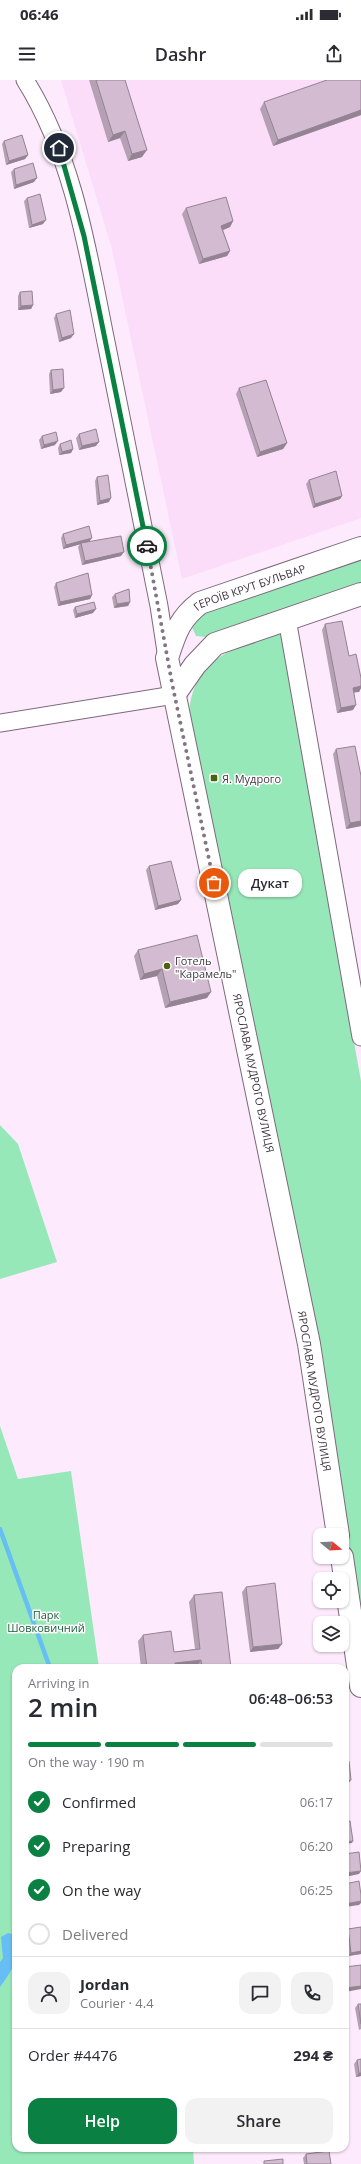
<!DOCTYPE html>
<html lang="en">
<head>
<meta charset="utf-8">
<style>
	:root { --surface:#fff; --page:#f2f2f3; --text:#2b2b33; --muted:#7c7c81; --line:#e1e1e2; --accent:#0b8043 }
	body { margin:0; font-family:"Open Sans",sans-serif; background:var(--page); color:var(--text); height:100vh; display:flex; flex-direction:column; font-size:15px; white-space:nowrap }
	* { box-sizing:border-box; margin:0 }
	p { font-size:13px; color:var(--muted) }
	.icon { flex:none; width:22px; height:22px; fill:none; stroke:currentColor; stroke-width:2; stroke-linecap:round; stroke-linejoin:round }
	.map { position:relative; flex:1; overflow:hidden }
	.drawer { position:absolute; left:12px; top:1584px; width:337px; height:488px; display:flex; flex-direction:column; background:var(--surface); border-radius:12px; box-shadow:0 1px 3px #0004 }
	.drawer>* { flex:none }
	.needle { width:26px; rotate:108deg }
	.controls { position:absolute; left:313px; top:1448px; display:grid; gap:8px }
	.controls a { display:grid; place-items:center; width:36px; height:36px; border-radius:8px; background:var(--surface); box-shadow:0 1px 3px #0004; font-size:20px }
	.pin { position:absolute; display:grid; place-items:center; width:34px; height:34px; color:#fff; margin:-17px; border:2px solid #fff; border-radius:50%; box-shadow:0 1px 4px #0007 }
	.courier { position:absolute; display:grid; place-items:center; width:40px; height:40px; margin:-20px; border:3px solid #0b8043; border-radius:50%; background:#fff; color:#222; box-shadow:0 1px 5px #0007 }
	.bubble { position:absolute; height:28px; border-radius:12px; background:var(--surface); box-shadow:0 1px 3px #0004; font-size:13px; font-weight:600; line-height:28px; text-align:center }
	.head em { font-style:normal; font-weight:600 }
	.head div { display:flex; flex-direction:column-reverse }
	.head { display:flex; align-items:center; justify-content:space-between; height:68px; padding:0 16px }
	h1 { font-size:26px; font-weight:600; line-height:30px }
	.bar { display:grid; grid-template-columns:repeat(4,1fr); gap:6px 4px; align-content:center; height:48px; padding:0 16px }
	.bar i { height:5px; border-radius:3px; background:var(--line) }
	.bar .current { background:var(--accent) }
	.bar p { grid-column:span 4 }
	.line { display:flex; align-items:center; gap:10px; padding:0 16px; border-top:1px solid var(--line) }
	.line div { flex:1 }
	.round { display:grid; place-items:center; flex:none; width:42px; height:42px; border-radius:12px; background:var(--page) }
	ol { padding:0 16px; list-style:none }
	li { display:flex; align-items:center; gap:12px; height:44px }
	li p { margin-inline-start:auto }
	li .icon { padding:4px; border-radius:50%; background:var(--accent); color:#fff; stroke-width:4 }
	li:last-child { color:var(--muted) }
	li i { width:22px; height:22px; border:2px solid var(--line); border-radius:50% }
	.action { display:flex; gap:8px; margin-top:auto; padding:8px 16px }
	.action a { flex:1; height:46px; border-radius:12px; background:var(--accent); color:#fff; font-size:16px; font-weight:600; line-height:46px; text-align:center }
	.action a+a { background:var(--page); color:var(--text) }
	.status { display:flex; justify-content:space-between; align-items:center; height:28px; padding:0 20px; background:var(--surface); direction:ltr }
	.status svg { height:11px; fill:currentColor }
	header { display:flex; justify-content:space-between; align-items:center; height:52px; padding:0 16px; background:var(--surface); font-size:18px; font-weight:600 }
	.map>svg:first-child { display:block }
	.built { fill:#fbdcf9 }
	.green { fill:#97e8b8 }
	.water { fill:#67bef4 }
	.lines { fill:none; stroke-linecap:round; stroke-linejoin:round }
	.stream { stroke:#67bef4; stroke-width:4.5 }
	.street-casing { stroke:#7e687c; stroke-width:19 }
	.secondary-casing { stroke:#7e687c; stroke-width:24 }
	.street { stroke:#fff; stroke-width:17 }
	.secondary { stroke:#fff; stroke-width:22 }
	.wall { fill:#b5a1b4 }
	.shaded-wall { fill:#948392 }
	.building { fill:#d3bbd1; stroke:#948392 }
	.done { stroke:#837683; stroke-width:4; stroke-dasharray:0 7.2 }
	.route { stroke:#0b8043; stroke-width:5 }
	.poi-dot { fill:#4c620e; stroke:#fff; stroke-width:1.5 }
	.labels { text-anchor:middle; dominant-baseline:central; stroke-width:3; stroke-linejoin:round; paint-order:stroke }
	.street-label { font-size:11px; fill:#413741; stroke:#fff }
	.poi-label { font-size:11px; fill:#413741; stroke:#fff; text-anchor:start }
	.park-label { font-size:11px; fill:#1a5c3b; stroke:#fff }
</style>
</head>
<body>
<div class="status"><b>06:46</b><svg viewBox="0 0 49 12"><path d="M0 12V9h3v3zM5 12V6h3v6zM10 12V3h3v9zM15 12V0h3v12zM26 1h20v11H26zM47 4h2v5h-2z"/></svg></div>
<header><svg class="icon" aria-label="menu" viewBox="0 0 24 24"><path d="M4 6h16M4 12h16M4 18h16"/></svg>Dashr<svg class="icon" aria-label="share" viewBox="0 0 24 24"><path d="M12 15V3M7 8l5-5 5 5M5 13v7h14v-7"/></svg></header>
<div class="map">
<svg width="361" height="2084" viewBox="0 0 361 2084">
	<rect width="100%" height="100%" fill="#feeafd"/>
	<path class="built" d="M61 0H361V438L182 499 112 169Z"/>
	<path class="green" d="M361 475V506L206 557 196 556 190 543 195 535Z
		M280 551 361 1001V1556L311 1230 196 667C194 656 188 634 190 624 198 576 240 565 280 551Z
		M0 1045 18 1064 57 1182 0 1199Z
		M0 1346 18 1399 71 1391 99 1588H16V2068H203L193 2069 194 2084H0Z"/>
	<path class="water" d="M8 1853 12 1854C24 1873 12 1891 0 1907V1882L3 1878 1 1857Z"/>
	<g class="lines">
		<path class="stream" d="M0 1449 50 1588"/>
		<defs>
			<path id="street" d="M25 0C74 78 88 173 106 262 123 350 141 438 159 526L167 578
				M287 539 361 957
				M0 643 174 615"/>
			<g id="secondary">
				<path d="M174 615 195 585 215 564 361 514"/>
				<path id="s1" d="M338 1455 309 1264 167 578C175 554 179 539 200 523L361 468"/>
				<path d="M342 1477 361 1606"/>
			</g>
		</defs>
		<use href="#street" class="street-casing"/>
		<use href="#secondary" class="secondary-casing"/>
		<use href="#street" class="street"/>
		<use href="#secondary" class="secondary"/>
	</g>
	<path class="wall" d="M89 0H125L142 77 128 81 120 58 108 62Z
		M361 0V35L273 66 260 29 264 22Z
		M4 61 28 75 25 79 6 85 2 64Z
		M14 89 34 102 14 109 11 92Z
		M27 118 43 144 29 148 24 121Z
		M186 128 233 141 230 147 223 150 230 171 227 176 199 184 182 134Z
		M20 212 33 225 31 229 18 230V216Z
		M56 234 71 258 59 262 54 238Z
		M51 290 61 312 50 314 49 294Z
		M239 308 287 363 283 369 257 377 236 314Z
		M79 354 96 366 79 370 76 358Z
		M42 356 55 365 41 369 39 360Z
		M60 364 73 369 71 373 59 375 58 368Z
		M97 397 109 422 97 425 95 401Z
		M309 400 342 416 340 419 313 428 306 404Z
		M63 454 89 462 121 476 82 485 78 467 80 464 63 469 61 458Z
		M56 503 92 515 90 519 58 526 54 507Z
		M115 514 130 522 128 526 114 528 112 517Z
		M75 527 93 533 75 538 73 530Z
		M325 544 349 576 361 598V608L359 612H354L353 630 337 633 322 550Z
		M336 669 361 746 346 749 333 674Z
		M149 786 178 824 155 830 146 790Z
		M138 870 207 918 165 928 157 896 140 900 134 876Z
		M246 1507 282 1564 278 1569 250 1572 242 1512Z
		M194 1515 231 1588H197V1586L183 1588H141L138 1561 143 1555 174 1572 195 1569 189 1522Z
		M361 1847V1874L348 1876 345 1853 348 1849Z
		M358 1924H361V1949L359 1950 355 1928Z
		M357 1980 361 1996 356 1997 354 1984Z
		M306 2074 331 2084H304L303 2078Z"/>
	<path class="shaded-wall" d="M361 30V35L273 66 278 60Z
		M125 51 120 58 108 62 113 55Z
		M147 70 142 77 128 81 132 74Z
		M28 75 25 79 6 85 9 81Z
		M37 98 34 102 14 109 16 105Z
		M46 140 43 144 29 148 32 145Z
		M233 141 230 147 218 152 221 146Z
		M230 171 227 176 199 184 203 179Z
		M33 225 31 229 18 230 21 226Z
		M74 254 71 258 59 262 62 258Z
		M64 308 61 312 50 314 53 310Z
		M58 361 55 365 41 369 44 365Z
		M99 362 96 366 79 370 82 366Z
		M287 363 283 369 257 377 260 372Z
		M73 369 71 373 59 375 62 372Z
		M342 416 340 419 313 428 315 424Z
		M111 418 109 422 97 425 100 421Z
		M92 458 89 462 63 469 66 465Z
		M124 472 121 476 82 485 85 481Z
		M92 515 90 519 58 526 60 522Z
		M130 522 128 526 114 528 117 524Z
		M96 529 93 533 75 538 77 534Z
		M361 606V608L359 612 350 613 353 608Z
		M356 625 353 630 337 633 341 628Z
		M361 741V746L346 749 350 743Z
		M181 820 178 824 155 830 158 826Z
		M162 889 157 896 140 900 144 894Z
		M211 912 207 918 165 928 170 922Z
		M282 1564 278 1569 250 1572 253 1567Z
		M201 1580 197 1586 183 1588H171L175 1583Z
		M351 1700 348 1704 345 1705V1701Z
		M353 1761 352 1763 345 1764V1762Z
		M361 1791 359 1794 345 1797V1793Z
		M361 1821V1823L359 1825 345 1827V1824Z
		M361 1871V1874L348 1876 351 1873Z
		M361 1906V1909L345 1912V1908Z
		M359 1993H361V1996L356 1997Z"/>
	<path class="building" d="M96 0H125L147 70 132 74 125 51 113 55Z
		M327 0H361V30L278 60 264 22Z
		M22 55 28 75 9 81 4 61Z
		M33 83 37 98 16 105 14 89Z
		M40 114 46 140 32 145 27 118Z
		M226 117 233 141 221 146 230 171 203 179 186 128Z
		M32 211 33 225 21 226 20 212Z
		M70 230 74 254 62 258 56 234Z
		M63 289 64 308 53 310 51 290Z
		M266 300 287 363 260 372 239 308Z
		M96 349 99 362 82 366 79 354Z
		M56 352 58 361 44 365 42 356Z
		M71 360 73 369 62 372 60 364Z
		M336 391 342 416 315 424 309 400Z
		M108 395 111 418 100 421 97 397Z
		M89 446 92 458 66 465 63 454Z
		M121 456 124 472 85 481 81 463Z
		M88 493 92 515 60 522 56 503Z
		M129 509 130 522 117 524 115 514Z
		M94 522 96 529 77 534 75 527Z
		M342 541 349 576 356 574 361 598V606L353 608 356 625 341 628 325 544Z
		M355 666 361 696V741L350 743 336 669Z
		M171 781 181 820 158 826 149 786Z
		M197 855 211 912 170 922 162 889 144 894 138 870Z
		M275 1503 282 1564 253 1567 246 1507Z
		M222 1512 231 1588H202L201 1580 175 1583V1588H147L143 1555 171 1551 174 1572 200 1569 194 1515Z
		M349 1681 351 1700 345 1701V1682Z
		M345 1741H350L353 1761 345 1762Z
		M359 1772 361 1791 345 1793V1774Z
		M359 1801 361 1815V1821L345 1824V1804Z
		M361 1847V1871L351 1873 348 1849Z
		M361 1885V1906L345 1908V1887Z
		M358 1924H361V1944Z
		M361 1979V1993H359L357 1980Z
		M329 2071 331 2084H307L306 2074Z
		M283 2079V2084H264V2081Z"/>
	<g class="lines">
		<path class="done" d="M147 466 172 603 214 803"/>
		<path class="route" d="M59 68 84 156 147 466"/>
	</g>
	<g class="poi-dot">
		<rect x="210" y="694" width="8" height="8" rx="2"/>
		<circle cx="167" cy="886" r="4"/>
	</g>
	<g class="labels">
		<g class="street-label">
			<text stroke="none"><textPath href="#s1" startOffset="1011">ГЕРОЇВ КРУТ БУЛЬВАР</textPath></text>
			<text transform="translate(254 993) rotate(78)">ЯРОСЛАВА МУДРОГО ВУЛИЦЯ</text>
			<text transform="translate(315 1311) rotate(81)">ЯРОСЛАВА МУДРОГО ВУЛИЦЯ</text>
		</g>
		<g class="poi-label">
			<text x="222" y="698">Я. Мудрого</text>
			<text x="175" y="880">Готель<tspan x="175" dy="13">"Карамель"</tspan></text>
		</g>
		<g class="park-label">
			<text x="46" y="1534">Парк<tspan x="46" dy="13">Шовковичний</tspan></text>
		</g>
	</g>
</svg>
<div class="controls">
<a><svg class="needle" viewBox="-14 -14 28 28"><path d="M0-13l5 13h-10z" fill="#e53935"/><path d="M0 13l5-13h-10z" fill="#7c7c81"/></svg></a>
<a><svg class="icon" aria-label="locate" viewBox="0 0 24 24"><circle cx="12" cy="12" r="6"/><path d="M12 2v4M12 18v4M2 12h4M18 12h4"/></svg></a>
<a><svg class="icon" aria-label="layers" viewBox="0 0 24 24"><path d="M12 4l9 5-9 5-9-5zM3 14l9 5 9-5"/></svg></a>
</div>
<div class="pin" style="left:214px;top:803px;background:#ea580c"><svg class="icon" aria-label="bag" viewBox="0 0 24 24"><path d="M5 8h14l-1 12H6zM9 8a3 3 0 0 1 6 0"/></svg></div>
<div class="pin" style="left:59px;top:68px;background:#1f2937"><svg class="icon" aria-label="home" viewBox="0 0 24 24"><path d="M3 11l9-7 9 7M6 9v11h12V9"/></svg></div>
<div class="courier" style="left:147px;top:466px"><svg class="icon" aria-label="car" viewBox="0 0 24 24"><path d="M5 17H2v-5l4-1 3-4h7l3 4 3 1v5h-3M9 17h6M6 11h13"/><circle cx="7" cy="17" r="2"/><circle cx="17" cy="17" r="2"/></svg></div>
<div class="bubble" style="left:238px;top:789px;width:64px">Дукат</div>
<section class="drawer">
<div class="head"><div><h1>2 min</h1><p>Arriving in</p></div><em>06:48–06:53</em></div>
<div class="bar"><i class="current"></i><i class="current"></i><i class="current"></i><i></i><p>On the way · 190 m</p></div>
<ol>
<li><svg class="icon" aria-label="check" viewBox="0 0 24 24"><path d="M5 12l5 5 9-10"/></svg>Confirmed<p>06:17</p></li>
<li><svg class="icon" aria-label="check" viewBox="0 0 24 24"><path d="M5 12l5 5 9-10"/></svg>Preparing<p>06:20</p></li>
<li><svg class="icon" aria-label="check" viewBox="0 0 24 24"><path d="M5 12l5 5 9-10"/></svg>On the way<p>06:25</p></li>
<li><i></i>Delivered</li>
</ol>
<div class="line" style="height:72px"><a class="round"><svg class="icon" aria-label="person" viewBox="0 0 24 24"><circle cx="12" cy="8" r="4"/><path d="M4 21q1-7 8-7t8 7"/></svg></a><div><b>Jordan</b><p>Courier · 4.4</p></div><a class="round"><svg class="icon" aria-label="chat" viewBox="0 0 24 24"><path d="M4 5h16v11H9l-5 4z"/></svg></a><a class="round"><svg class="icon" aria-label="phone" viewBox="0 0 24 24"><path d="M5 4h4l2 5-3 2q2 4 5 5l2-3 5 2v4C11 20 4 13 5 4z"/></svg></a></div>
<div class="line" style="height:52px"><div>Order #4476</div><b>294 ₴</b></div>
<div class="action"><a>Help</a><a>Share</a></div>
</section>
</div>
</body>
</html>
